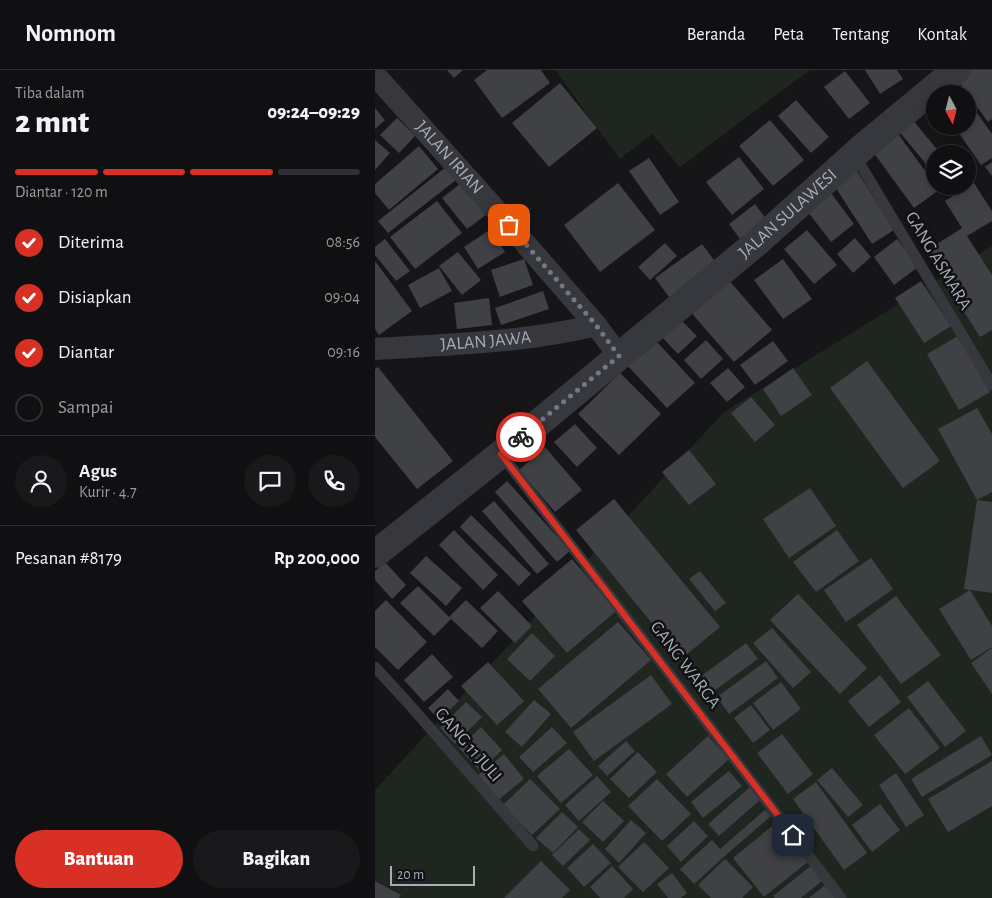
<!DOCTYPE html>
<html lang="id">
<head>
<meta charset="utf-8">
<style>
	:root { --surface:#101012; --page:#19191b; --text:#f1f3f6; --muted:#9c9d9f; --line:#303032; --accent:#d93025 }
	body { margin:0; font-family:"Alegreya Sans",sans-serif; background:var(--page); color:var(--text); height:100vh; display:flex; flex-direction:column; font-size:19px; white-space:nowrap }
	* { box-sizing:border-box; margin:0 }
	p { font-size:16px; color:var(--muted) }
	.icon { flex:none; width:28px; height:28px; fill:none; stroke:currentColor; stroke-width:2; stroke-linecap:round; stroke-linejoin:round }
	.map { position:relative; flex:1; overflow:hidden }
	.panel { display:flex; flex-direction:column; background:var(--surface); width:375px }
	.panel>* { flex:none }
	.needle { width:32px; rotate:173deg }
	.tools { position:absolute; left:551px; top:15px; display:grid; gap:10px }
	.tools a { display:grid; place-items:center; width:50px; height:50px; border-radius:50%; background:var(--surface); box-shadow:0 2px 8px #0003,0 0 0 1px var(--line); font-size:25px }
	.scale { position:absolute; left:15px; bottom:12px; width:85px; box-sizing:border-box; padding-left:5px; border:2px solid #a8adb8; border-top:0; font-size:14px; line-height:18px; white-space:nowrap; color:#a8adb8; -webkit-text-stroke:4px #111113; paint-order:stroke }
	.pin { position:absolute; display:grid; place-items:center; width:42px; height:42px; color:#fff; margin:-21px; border-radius:10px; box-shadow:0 2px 8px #0006 }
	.courier { position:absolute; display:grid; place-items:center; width:50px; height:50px; margin:-25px; border:4px solid #d93025; border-radius:50%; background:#fff; color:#222; box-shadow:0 1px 6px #0007 }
	.head em { font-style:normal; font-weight:800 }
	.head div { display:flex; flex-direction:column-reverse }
	.head { display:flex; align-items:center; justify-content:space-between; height:85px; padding:0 15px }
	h1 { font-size:32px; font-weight:800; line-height:38px }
	.bar { display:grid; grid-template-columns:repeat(4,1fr); gap:8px 5px; align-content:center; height:60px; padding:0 15px }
	.bar i { height:6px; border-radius:4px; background:var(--line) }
	.bar .current { background:var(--accent) }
	.bar p { grid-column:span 4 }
	.line { display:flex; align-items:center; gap:12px; padding:0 15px; border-top:1px solid var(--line) }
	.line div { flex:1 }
	.round { display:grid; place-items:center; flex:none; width:52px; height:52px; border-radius:26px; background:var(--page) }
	ol { padding:0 15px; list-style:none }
	li { display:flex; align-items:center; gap:15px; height:55px }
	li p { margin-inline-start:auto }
	li .icon { padding:5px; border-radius:50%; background:var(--accent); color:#fff; stroke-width:4 }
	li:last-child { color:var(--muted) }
	li i { width:28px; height:28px; border:2px solid var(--line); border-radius:50% }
	.cta { display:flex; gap:10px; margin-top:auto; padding:10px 15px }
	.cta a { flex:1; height:58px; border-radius:30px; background:var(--accent); color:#fff; font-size:20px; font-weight:800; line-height:58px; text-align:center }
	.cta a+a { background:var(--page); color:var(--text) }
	header { display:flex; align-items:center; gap:30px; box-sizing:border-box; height:70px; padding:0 25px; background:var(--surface); border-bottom:1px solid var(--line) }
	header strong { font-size:24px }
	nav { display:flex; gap:28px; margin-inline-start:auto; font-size:18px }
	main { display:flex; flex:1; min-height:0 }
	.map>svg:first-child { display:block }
	.green { fill:#1e261f }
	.building { fill:#404145 }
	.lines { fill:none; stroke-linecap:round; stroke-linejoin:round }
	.service { stroke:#37383d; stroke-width:11 }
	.minor { stroke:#37383d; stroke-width:22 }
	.tertiary { stroke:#37383d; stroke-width:28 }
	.done { stroke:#757880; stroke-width:5; stroke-dasharray:0 9 }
	.route { stroke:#d93025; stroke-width:6 }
	.labels { text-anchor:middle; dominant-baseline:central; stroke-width:5; stroke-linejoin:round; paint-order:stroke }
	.street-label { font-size:18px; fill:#a8adb8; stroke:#111113 }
</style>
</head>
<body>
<header>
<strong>Nomnom</strong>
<nav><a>Beranda</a><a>Peta</a><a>Tentang</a><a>Kontak</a></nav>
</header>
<main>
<section class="panel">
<div class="head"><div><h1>2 mnt</h1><p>Tiba dalam</p></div><em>09:24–09:29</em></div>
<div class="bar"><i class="current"></i><i class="current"></i><i class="current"></i><i></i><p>Diantar · 120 m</p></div>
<ol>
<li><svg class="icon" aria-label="check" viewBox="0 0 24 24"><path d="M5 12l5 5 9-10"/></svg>Diterima<p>08:56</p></li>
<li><svg class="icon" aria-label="check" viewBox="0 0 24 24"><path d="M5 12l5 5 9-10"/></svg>Disiapkan<p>09:04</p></li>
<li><svg class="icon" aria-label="check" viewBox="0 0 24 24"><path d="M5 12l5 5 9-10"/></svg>Diantar<p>09:16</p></li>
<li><i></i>Sampai</li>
</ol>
<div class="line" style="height:90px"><a class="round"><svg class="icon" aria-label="person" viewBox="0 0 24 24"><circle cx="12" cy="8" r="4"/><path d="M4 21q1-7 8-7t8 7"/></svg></a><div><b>Agus</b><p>Kurir · 4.7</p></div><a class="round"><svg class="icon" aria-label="chat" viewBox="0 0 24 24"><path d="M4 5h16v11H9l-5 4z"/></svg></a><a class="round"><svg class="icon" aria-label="phone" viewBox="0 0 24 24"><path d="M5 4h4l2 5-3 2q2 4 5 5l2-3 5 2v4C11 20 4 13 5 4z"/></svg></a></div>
<div class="line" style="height:65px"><div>Pesanan #8179</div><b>Rp 200,000</b></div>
<div class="cta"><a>Bantuan</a><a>Bagikan</a></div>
</section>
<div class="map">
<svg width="617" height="828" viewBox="0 0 617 828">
	<rect width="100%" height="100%" fill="#161618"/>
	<path class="green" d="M180 0H435L305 97 277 64 245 89Z
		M617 176V828H0V720L349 342Z"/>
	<path class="building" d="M72 0H88L79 8Z
		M112 0H166L175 13 127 48 99 10Z
		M490 0H522L528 9 505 24Z
		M592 0H617V49L613 52 581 8Z
		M470 1 495 33 474 49 449 17Z
		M578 9 590 24H560Z
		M185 13 222 58 174 97 137 53Z
		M421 30 454 67 436 83 403 46Z
		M0 38 10 50 0 59Z
		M600 40 617 64V88L606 95 579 56H592V44Z
		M532 43 565 83 560 84V87L551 94 518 54Z
		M22 48 40 66 24 83 5 65Z
		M395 50 429 90 398 116 364 76Z
		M518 57 564 120 539 138 493 75Z
		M0 70 15 83 0 100Z
		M44 76 63 99 14 140 0 123V114Z
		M364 87 389 119 357 145 331 112Z
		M274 88 304 132 285 145 254 101Z
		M617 92V106L610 97Z
		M71 97 81 110 13 163 3 151Z
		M480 98 519 160 497 174 457 112Z
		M243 113 280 160 225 202 189 155Z
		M599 113 617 141V151L592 166 617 205V260L605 267 551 181 587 158 570 131Z
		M85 114 111 145 92 159 67 128Z
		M453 119 479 154 456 172 429 137Z
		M62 131 87 163 40 199 15 167Z
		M380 134 394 153 368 173 354 154Z
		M116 159 130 182 103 199 89 177Z
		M432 160 462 195 439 214 409 179Z
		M480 168 496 187 478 203 462 184Z
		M10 169 35 201 21 211 0 185V177Z
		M522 169 543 197 519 215 499 187Z
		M290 173 302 186 275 210 263 197Z
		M327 174 344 197 297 231 280 208Z
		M83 182 106 210 87 225 64 196Z
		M149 189 158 215 125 227 116 200Z
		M408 189 437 229 408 249 379 210Z
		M0 191 37 241 4 265 0 259Z
		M64 198 77 221 45 238 33 215Z
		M352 208 397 260 359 292 314 240Z
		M546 211 576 256 549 273 520 228Z
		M168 221 174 239 126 255 120 238Z
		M114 228 117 255 82 259 79 233Z
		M304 248 322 266 303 284 286 266Z
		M583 266 615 322 584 340 552 284Z
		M331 270 348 289 326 309 309 290Z
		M281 271 320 313 292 338 253 296Z
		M398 271 413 291 380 315 365 295Z
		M492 291 565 391 528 418 455 318Z
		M3 297 78 391 42 419 0 367V299Z
		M353 298 370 317 352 332 335 313Z
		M418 298 437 325 406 346 388 319Z
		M245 303 286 344 244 385 203 344Z
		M376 327 400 355 380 372 356 343Z
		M602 338 617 364V422L602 430 563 359Z
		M200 354 222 378 202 397 179 372Z
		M170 377 207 420 180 442 144 400Z
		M314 380 341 414 314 435 287 402Z
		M132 411 195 481 182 492 120 422Z
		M435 418 461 456 414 488 388 449Z
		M239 429 345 557 306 589 201 460Z
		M602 430 617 432V523L589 519Z
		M119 431 174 494 162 504 107 441Z
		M96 445 156 504 144 516 85 457Z
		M79 460 123 505 108 520 64 475Z
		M462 460 484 491 441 522 418 492Z
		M51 486 87 518 71 536 35 503Z
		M496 488 518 519 471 552 449 520Z
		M197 489 241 541 192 583 147 531Z
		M10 492 31 515 17 529 0 510V501Z
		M325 501 351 533 340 541 314 509Z
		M43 516 76 549 59 566 25 533Z
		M595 520 617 556V577L596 590 564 539Z
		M123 521 157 556 140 573 105 538Z
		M423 524 492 598 465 624 395 550Z
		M521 526 566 585 526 614 482 555Z
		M11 530 52 572 23 600 0 577V541Z
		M91 530 123 561 107 578 74 547Z
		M243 552 276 590 196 658 163 619Z
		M397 558 436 602 418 618 378 573Z
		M157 563 180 586 155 611 132 589Z
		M371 573 383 589 336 623 325 607Z
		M617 578V624L596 593Z
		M57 584 78 607 49 632 29 610Z
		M391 591 403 608 354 644 342 627Z
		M113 592 149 631 122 655 86 616Z
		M276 605 297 634 219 691 198 662Z
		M505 605 526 632 494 657 473 631Z
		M553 611 591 661 570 677 532 627Z
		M406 612 426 639 398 660 378 633Z
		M73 619 84 631 64 650 53 638Z
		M159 630 176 644 147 677 130 662Z
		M91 632 107 647 80 674 65 658Z
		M376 635 395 660 378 673 359 648Z
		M534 638 565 678 530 704 499 665Z
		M106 657 127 680 105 701 84 678Z
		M177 657 192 673 158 702 144 687Z
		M407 664 438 704 413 724 382 683Z
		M333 666 354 689 312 727 291 704Z
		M606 666 617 685 547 727 536 709Z
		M251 671 260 681 232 706 223 696Z
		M194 679 218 705 186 733 162 706Z
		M263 682 282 702 254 728 235 709Z
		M129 684 149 709 122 731 102 706Z
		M617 691V736L573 762 553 729Z
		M457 698 488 735 473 747 442 710Z
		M354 701 367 716 328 748 316 732Z
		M521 703 549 745 531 757 504 715Z
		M222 706 236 722 204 751 190 735Z
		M155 709 185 739 157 765 128 735Z
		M282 709 316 744 287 771 253 736Z
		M441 712 492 783 469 800 418 729Z
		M375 717 386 729 344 766 333 754Z
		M228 731 249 751 228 772 207 752Z
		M505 734 525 760 497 782 477 755Z
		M390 740 396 746 351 785 319 814 305 799 337 770 345 779Z
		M187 742 203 757 178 783 161 768Z
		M256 750 271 763 244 793 230 779Z
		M319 751 333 766 306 792 292 776Z
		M402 752 434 791 389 827 358 788Z
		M204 759 215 770 188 796 177 785Z
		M269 772 294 798 268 822 243 797Z
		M218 774 236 793 209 817 192 798Z
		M350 789 378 817 367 828H336L323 815Z
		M166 791 195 820 187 828H129Z
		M437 795 448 810 426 828H400L398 826Z
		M237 796 258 819 249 828H225L215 817Z
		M297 803 312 823 306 828H293L282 814Z
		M0 811 26 825 24 828H0Z
		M450 815 460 828H434Z"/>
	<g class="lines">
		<path class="service" d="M479 84 617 315
			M126 384 466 828
			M0 597 33 633 158 776"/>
		<g class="minor">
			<path id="s1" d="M0 5 122 141 221 255 244 286"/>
			<path id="s2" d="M0 279C74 274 149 273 221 255"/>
		</g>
		<path class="tertiary" id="s3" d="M0 484 126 384 380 174 488 77 581 0"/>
	</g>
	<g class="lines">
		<path class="done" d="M134 155 221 255 244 286 146 367"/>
		<path class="route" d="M146 367 126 384 418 765"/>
	</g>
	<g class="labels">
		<g class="street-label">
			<text stroke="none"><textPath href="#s1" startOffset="111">JALAN IRIAN</textPath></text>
			<text stroke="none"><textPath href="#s3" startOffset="535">JALAN SULAWESI</textPath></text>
			<text transform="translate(563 191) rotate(59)">GANG ASMARA</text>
			<text stroke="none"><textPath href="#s2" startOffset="111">JALAN JAWA</textPath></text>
			<text transform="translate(310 595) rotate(53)">GANG WARGA</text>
			<text transform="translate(93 675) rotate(49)">GANG 11 JULI</text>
		</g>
	</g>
</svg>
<div class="tools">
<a><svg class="needle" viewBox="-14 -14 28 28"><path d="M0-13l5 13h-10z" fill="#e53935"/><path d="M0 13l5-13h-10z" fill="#9c9d9f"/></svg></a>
<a><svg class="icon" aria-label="layers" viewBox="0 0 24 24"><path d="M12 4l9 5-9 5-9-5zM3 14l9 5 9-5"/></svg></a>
</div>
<div class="scale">20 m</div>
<div class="pin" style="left:134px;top:155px;background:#ea580c"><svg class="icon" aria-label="bag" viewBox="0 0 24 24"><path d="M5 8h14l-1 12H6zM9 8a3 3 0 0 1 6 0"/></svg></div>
<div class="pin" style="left:418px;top:765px;background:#1f2937"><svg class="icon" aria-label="home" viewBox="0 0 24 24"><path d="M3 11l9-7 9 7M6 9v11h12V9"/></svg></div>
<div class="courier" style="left:146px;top:367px"><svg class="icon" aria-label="bike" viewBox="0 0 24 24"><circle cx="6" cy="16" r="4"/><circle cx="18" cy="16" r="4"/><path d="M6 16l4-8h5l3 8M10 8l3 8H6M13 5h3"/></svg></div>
</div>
</main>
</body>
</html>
